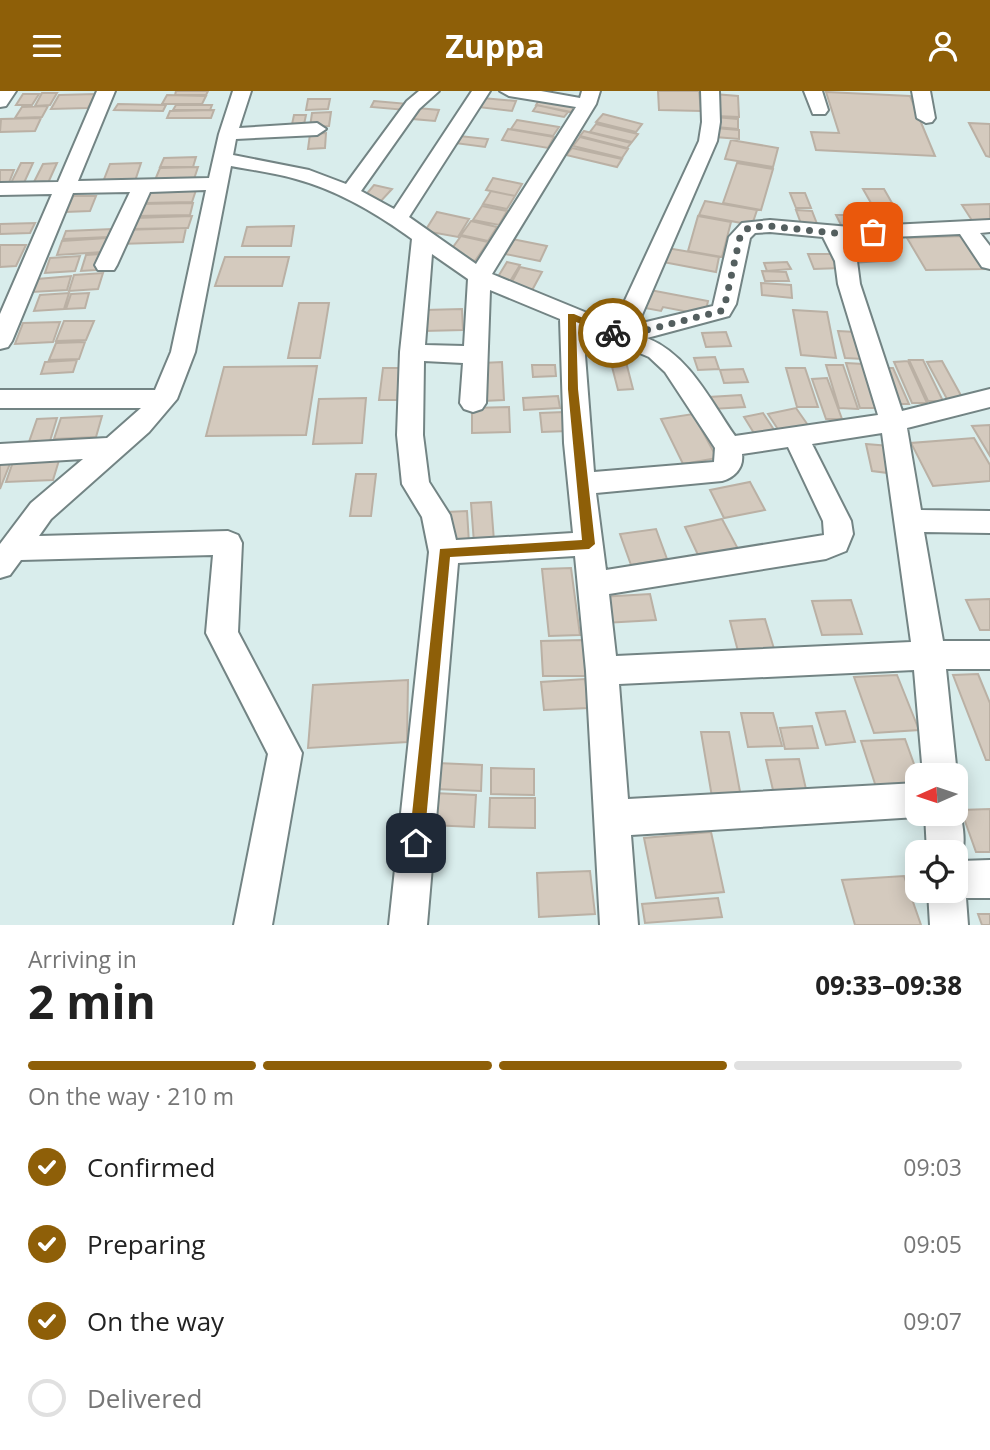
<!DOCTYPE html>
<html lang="en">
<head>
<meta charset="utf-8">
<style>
	:root { --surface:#fff; --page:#f2f2f2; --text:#222; --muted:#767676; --line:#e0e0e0; --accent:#8e5f08 }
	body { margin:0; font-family:"Open Sans",sans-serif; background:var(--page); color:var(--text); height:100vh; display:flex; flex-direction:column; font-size:26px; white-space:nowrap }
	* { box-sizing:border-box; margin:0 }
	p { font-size:23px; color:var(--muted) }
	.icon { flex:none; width:38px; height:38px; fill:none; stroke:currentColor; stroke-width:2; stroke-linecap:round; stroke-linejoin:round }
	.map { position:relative; height:834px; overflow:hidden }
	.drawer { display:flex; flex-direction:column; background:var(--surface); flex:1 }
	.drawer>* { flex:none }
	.needle { width:46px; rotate:267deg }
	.buttons { position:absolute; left:905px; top:672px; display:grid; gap:14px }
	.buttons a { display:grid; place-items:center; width:63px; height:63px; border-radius:14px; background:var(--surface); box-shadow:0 4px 18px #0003; font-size:35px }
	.pin { position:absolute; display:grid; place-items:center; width:60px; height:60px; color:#fff; margin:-30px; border-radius:14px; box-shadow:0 4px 10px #0006 }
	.courier { position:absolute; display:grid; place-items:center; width:70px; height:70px; margin:-35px; border:5px solid #8e5f08; border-radius:50%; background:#fff; color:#222; box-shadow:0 2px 9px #0007 }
	.summary em { font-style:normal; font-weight:700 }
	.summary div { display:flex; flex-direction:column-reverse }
	.summary { display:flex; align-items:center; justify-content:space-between; height:119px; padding:0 28px }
	h1 { font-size:46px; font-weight:700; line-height:52px }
	.bar { display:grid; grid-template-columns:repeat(4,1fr); gap:10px 7px; align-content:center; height:84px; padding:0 28px }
	.bar i { height:9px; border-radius:5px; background:var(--line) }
	.bar .active { background:var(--accent) }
	.bar p { grid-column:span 4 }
	ol { padding:0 28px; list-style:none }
	li { display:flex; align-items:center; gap:21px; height:77px }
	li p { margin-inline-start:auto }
	li .icon { padding:7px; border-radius:50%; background:var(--accent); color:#fff; stroke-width:4 }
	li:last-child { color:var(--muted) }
	li i { width:38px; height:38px; border:4px solid var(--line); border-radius:50% }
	header { display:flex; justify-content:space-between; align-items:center; height:91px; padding:0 28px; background:var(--accent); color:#fff; font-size:32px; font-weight:700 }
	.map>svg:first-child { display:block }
	.building { fill:#d4cabe; stroke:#bab0a4; stroke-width:2 }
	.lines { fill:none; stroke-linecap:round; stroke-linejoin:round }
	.minor-casing { stroke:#738484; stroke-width:4 }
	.minor { fill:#fff; fill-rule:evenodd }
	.route { fill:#8e5f08 }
	.done { stroke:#545f5f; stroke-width:7; stroke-dasharray:0 12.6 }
</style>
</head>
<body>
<header><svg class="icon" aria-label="menu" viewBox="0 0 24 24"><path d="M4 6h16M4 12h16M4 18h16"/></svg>Zuppa<svg class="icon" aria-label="person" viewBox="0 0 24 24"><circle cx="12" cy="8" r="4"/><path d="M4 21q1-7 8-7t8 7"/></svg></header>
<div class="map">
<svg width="990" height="834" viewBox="0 0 990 834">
	<rect width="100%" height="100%" fill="#d9edec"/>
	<path class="building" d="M176 0H208L206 4H175Z
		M658 0H699L701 20 659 19Z
		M826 1 910 5 935 65 816 59 811 41 839 42Z
		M42 2H57L50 14 35 15Z
		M23 3H39L32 14H16Z
		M95 3 88 17 51 18 59 4Z
		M714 3 738 5 739 26 715 25Z
		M167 4 206 5 202 13H162Z
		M482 7 516 10 512 20 478 16Z
		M540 7 576 14 571 21 536 14Z
		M308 8H330L328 18 306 19Z
		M374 10 409 13 406 19 371 16Z
		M118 13 166 14 163 20 114 19Z
		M176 14H212L210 19H173Z
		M537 14 568 21 564 26 533 20Z
		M48 15 42 26 15 27 22 16Z
		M417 17 439 19 435 30 413 28Z
		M214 19 211 27H167L170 20Z
		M331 21 329 35 310 36 312 22Z
		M603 23 642 33 636 41 596 31Z
		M294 24H306L303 38H291Z
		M715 26 738 28V38L716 36Z
		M41 27 35 40 0 41 1 28Z
		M517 29 559 36 553 45 511 38Z
		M969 32 990 33V66L986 65Z
		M596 33 638 43 632 51 590 41Z
		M715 37 739 39V48L715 46Z
		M508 38 554 46 548 57 502 49Z
		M584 40 631 52 627 57 580 45Z
		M326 42 325 57 308 58 310 43Z
		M459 45 488 48 485 56 455 52Z
		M580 46 628 58 622 67 573 55Z
		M731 49 778 57 773 76 725 68Z
		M572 57 622 68 617 76 566 64Z
		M196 66 193 76H160L164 67Z
		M21 72H33L23 94H10Z
		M57 72 48 92 33 93 43 73Z
		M141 72 135 90 103 91 110 73Z
		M737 72 773 78 761 119 723 112Z
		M198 76 194 88 155 89 160 77Z
		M0 79H14L8 94H0Z
		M493 87 522 93 515 105 486 99Z
		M374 94 392 98 381 110 364 106Z
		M863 98H884L892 112H871Z
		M196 99 192 111 145 112 150 100Z
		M491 100 515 105 507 118 483 113Z
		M790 102H805L811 117H796Z
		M73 105H96L90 120 66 121Z
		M705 110 757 119 752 134 699 124Z
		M193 112 190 124 136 125 141 113Z
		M990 113V130L973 131 962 114Z
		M482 115 507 120 499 134 473 129Z
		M796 119 812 120 819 138H803Z
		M437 121 469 128 458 146 425 140Z
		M836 124H858L864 135 842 136Z
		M192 125 188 137 130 138 135 127Z
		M698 125 731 131 722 166 688 160Z
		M471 130 497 136 488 150 461 144Z
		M35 132 30 142 0 143V133Z
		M294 135 291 155H242L247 136Z
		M186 137 183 151 119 153 123 139Z
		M112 138 109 146 63 148 66 140Z
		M461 145 488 151 475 170 448 163Z
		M963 145 985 178 926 179 907 147Z
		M107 147 103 161 57 164 62 150Z
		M512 148 547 155 540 170 505 163Z
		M0 154H26L16 175 0 176Z
		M872 156 880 170 851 172 843 158Z
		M667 157 719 166 716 181 663 171Z
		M101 163 96 179 81 180 86 164Z
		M808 163H834L841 177 814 178Z
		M80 165 75 180 45 182 50 167Z
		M225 166H289L282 195H215Z
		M507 171 520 174 509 192 496 189Z
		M787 171 791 178 767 180 764 172Z
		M520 176 542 181 530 203 508 198Z
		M762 180 786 181 789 190H765Z
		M103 182 98 198 69 200 74 184Z
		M71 185 67 199 32 201 37 188Z
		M761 192 791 194 792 207 762 204Z
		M650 199 708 210 705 224 663 216 661 220 645 217Z
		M69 202 64 218 34 220 40 204Z
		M89 202 85 217 66 218 71 203Z
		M299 212H329L320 267H288Z
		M462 218 463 239 424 240V219Z
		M793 219 827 221 836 267 801 264Z
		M64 230H94L86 249 56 250Z
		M60 231 53 251 15 253 23 232Z
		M838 240 856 241 863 268 845 267Z
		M726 241 731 255 706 256 702 242Z
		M85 251 79 268 49 269 56 252Z
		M715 266 719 278 698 279 694 267Z
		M625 267 633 298 618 299 610 268Z
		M77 269 73 281 41 283 45 271Z
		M909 269H923L943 310H928Z
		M908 270 927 312H912L894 271Z
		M942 270 963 308H947L927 271Z
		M502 271 504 309 483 310 482 272Z
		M846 272 863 273 877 317H860Z
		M532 274H555L556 285 533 286Z
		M826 274H843L858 318 839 317Z
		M317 275 306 344 206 345 224 276Z
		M383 277H400L397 309H379Z
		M786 277H805L818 316H797Z
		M879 277H893L909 313H895Z
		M743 278 748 291 724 292 720 279Z
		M827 287 842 328H826L812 288Z
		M741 304 745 316 712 318 709 306Z
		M558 305 560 317 524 319 523 307Z
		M366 307 362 352 313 353 319 308Z
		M509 316 510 341 472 342V317Z
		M796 317 810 337 781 343 768 323Z
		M564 321 568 340 542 341 540 322Z
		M763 322 776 342 757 347 744 326Z
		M693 323 717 367 683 373 661 328Z
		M102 325 96 346 54 348 61 327Z
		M57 327 50 350 29 351 37 328Z
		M990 334V365L972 335Z
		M974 347 990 374V390L933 395 911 352Z
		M866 353 890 355 896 383 872 380Z
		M60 366 53 389 6 391 14 368Z
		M0 370H11L0 398Z
		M356 383H376L371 425H350Z
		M750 391 765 419 724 427 710 399Z
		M491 411 494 450 474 452 471 412Z
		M467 420 469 452 447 453 446 421Z
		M722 428 738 458 699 466 685 436Z
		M656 438 667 468 631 474 620 443Z
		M571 477 580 544 549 545 542 478Z
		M650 503 656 529 604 532 600 506Z
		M990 508V539H980L966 509Z
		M851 509 862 543 822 544 812 510Z
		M765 528 775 561 739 564 730 530Z
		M583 549 586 585H543L541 550Z
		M978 583 990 612V669H986L953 584Z
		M897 584 919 639 874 642 854 586Z
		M585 588 589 617 544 619 541 591Z
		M408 589 407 651 308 657 313 594Z
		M845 620 855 651 826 654 816 622Z
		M741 622H773L782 655 748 656Z
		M812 635 818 657 785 658 780 637Z
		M701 641H729L741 706H712Z
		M905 648 918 684 917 700 878 702 861 650Z
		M799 668 809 711 776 712 766 669Z
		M437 672 482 674 481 700 435 698Z
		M491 677 534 678V704L491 703Z
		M433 702 476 704 474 736 430 734Z
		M490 707H535V737L489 736Z
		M990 718V761H976L961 719Z
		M711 741 724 801 656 807 644 747Z
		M590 780 595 823 539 826 537 782Z
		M904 785 921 834H855L842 789Z
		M718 807 722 826 645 832 642 813Z
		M978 823H990V834H982Z"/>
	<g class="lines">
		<defs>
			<path id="minor" d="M0 0H16L6 15 0 16Z
				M97 0H115L78 90 209 87 219 43 233 0H251L239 37 317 32 326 38 317 44 236 48 233 64 309 79 346 93 407 10 419 0H439L419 18 361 100 394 118 472 0H490L409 126 476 173 576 16 509 5 500 0H541L580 7 582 0H600L596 13 492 183 614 233 699 50 702 31 701 0H719L720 31 717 50 638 233 713 215 729 146 742 132 770 129 850 136 990 129V141L980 142 990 155V178L982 176 960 143 846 148 857 170 860 193 902 320 990 298V316L907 337 921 419 990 420V442L924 441 943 550H990V578H946L957 684 956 688V684H923L914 579 619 593 628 708 917 692V723H956V710C963 728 967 753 960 770L990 769V807H966L968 834H930L928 800H956V761H927L925 723 917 726 631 744 638 834H600L586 580 575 465 458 472 427 834H389L429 461 422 426 402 393 397 344 400 261 412 148C378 123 337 99 296 88 275 82 252 79 231 75L195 261 177 308 149 341 51 428 39 445 228 440 238 444 242 452 238 541 302 662 272 834H234L268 663 206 542 213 464 21 469 10 484 0 487V453L31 412 83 368 0 373V353L107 347 141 317H0V299H155L171 261 206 99 150 101 117 174 114 179H98L95 174 130 101 73 102 12 250 8 256 0 258V223L52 103 0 104V92L58 91ZM770 141 823 146 835 170 838 193 878 324 735 345C710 309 689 264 647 247L729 225 736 213 750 147 755 142ZM432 163 468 188 464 255 425 254ZM490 199 560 228 564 352 573 442 456 449 450 424 429 391 423 344 424 270 463 272 460 312 464 318 473 321 482 318 486 312ZM583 238 649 266 665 281 715 357 714 371 594 381ZM882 342 911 551 616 565 609 503 826 468 846 460 853 443 851 430 812 353ZM788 356 823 430 824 444 606 479 596 402 722 390C734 387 744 377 742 363Z
				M804 0H822L828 19 825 23H813Z
				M912 0H930L935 27 932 31 926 32 917 27Z"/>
		</defs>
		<use href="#minor" class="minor-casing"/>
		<use href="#minor" class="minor"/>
	</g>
	<path class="route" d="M568 223H574L618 242 613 245 576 231 578 298 595 453 589 458 450 466 424 752 421 758 416 760 411 758 409 752 440 458 582 449 568 298Z"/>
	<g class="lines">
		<path class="done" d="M613 242 621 245 623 241H639L721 220 725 213 740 146 749 136 770 135 832 142 873 141"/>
	</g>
</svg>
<div class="buttons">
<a><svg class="needle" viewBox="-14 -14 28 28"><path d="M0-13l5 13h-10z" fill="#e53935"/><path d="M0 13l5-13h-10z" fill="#767676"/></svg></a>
<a><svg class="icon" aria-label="locate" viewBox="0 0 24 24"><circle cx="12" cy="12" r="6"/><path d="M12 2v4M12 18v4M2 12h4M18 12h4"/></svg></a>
</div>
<div class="pin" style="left:873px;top:141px;background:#ea580c"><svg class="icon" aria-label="bag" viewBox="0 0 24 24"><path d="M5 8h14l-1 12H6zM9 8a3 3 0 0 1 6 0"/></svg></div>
<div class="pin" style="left:416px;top:752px;background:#1f2937"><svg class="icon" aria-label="home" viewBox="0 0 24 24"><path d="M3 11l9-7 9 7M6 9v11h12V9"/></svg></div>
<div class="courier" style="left:613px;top:242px"><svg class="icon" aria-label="bike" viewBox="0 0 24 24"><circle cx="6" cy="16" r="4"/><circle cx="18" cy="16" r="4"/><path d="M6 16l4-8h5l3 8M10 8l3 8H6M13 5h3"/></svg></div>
</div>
<section class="drawer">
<div class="summary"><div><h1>2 min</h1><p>Arriving in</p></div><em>09:33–09:38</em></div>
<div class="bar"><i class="active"></i><i class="active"></i><i class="active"></i><i></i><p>On the way · 210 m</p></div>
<ol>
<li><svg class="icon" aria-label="check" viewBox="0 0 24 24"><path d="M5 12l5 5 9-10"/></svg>Confirmed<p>09:03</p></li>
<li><svg class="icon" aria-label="check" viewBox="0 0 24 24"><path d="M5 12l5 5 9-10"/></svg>Preparing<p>09:05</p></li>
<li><svg class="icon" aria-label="check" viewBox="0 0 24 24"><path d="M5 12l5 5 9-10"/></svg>On the way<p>09:07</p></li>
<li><i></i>Delivered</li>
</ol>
</section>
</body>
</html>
